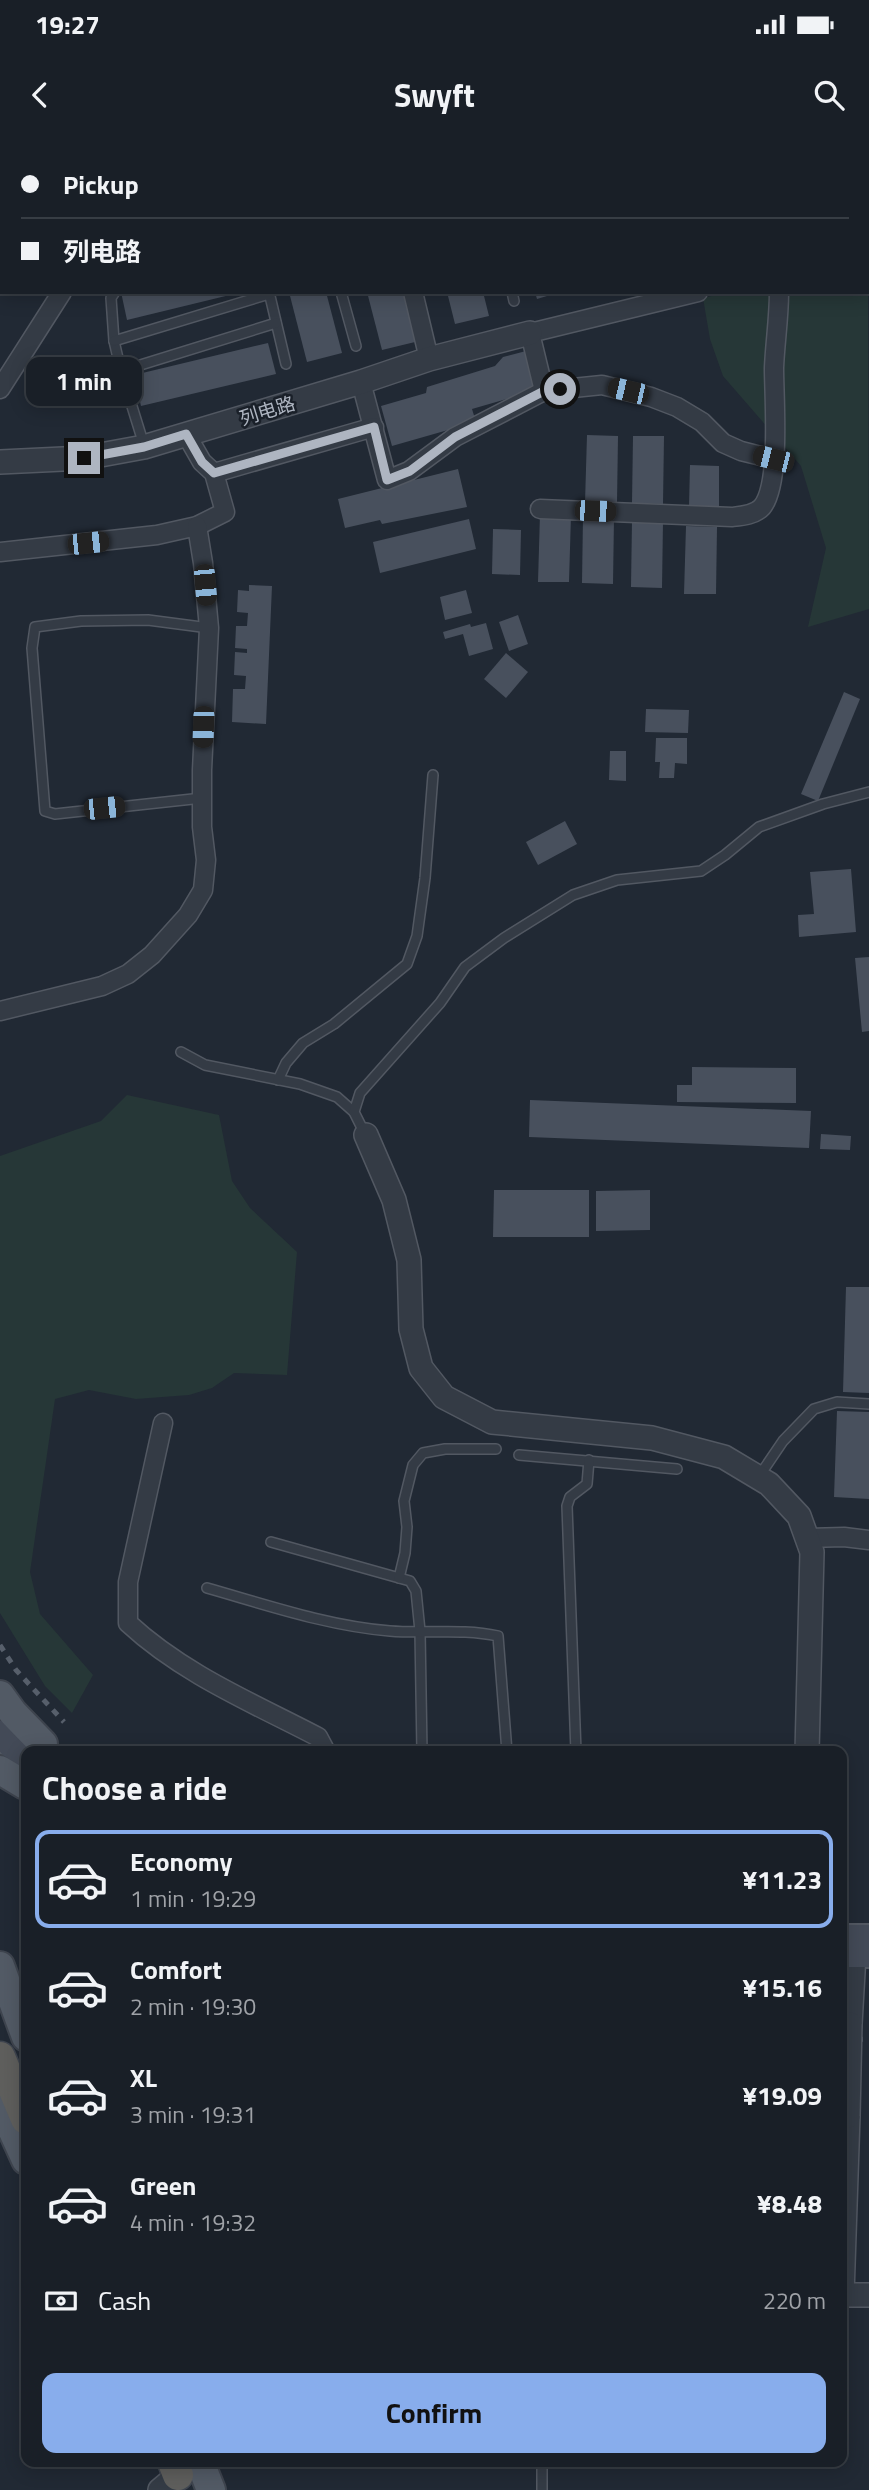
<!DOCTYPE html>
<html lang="en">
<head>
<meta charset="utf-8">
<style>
  :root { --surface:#191f27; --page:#262c33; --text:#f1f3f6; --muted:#9fa2a7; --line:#373d44; --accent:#88adec }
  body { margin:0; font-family:"Titillium Web","Noto Sans SC",sans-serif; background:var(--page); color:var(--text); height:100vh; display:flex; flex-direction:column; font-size:26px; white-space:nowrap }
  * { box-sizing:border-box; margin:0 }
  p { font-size:23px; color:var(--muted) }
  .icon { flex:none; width:38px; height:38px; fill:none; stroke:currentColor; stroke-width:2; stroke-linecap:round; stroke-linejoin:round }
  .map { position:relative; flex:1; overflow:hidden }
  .drawer { position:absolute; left:21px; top:1606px; width:826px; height:721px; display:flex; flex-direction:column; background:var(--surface); border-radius:14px; box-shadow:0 4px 18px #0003,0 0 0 2px var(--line) }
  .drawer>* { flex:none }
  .guide { position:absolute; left:0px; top:0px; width:870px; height:154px; box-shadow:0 4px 18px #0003,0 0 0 2px var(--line); display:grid; align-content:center; height:154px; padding:0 21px; background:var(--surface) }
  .end { position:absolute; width:32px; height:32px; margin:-16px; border:9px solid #aeb5c1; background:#111; box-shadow:0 0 0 4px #111 }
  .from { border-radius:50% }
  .bubble { position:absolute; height:49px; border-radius:14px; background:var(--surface); box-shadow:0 4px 18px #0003,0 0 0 2px var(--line); font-size:23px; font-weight:700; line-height:49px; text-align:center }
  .car { position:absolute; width:21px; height:42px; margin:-21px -10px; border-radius:9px; box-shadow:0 0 5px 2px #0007; background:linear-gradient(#222 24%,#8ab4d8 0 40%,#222 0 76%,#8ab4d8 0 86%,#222 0) }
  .guide b { display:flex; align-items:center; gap:24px; height:66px; font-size:26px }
  .guide b+b { border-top:2px solid var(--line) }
  .guide i { width:18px; height:18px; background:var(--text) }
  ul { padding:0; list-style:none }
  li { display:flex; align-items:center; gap:21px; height:98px; margin:0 14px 10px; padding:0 7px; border:4px solid transparent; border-radius:14px }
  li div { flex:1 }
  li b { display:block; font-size:26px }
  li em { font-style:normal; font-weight:700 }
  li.on { border-color:var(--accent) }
  li>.icon { width:63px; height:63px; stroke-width:1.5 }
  h2 { padding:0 21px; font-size:32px; line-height:84px }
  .pay { display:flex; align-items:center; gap:18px; height:77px; padding:0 21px; font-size:26px }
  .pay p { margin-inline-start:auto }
  .primary-button { display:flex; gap:14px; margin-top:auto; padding:14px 21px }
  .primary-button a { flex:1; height:80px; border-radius:14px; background:var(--accent); color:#111; font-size:28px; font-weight:700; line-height:80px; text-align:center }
  .status { display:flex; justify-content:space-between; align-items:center; height:49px; padding:0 35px; background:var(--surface); direction:ltr }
  .status svg { height:19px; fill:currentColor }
  header { display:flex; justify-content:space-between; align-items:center; height:91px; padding:0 21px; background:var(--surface); font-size:32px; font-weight:700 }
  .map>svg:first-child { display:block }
  .green { fill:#263737 }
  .building { fill:#48505d }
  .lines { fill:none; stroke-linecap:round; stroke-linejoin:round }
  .service-casing { stroke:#525862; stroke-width:12 }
  .minor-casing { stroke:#525862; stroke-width:21 }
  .tertiary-casing { stroke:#525862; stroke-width:26 }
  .secondary-casing { stroke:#525862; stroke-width:28 }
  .primary-casing { stroke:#3e444e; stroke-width:32 }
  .trunk-casing { stroke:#3f454f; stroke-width:33 }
  .service { stroke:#343b45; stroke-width:9 }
  .minor { stroke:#343b45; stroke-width:18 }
  .tertiary { stroke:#343b45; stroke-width:23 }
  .secondary { stroke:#434a57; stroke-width:24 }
  .primary { stroke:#525a65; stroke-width:28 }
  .trunk { stroke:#5e5e5c; stroke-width:30 }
  .rail { stroke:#575f6b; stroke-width:5; stroke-dasharray:7 7; stroke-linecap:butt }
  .tertiary-bridge-casing { stroke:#525862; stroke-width:26; stroke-linecap:butt }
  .tertiary-bridge { stroke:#343b45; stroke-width:23 }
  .route { stroke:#aeb5c1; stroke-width:9 }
  .labels { text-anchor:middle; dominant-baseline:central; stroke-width:5; stroke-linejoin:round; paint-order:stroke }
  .street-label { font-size:19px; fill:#aeb5c1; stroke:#1a2029 }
</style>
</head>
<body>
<div class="status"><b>19:27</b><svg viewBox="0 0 49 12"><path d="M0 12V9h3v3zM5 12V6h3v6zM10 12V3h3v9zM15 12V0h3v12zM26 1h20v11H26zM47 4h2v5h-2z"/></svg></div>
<header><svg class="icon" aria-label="back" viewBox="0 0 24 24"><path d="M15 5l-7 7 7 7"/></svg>Swyft<svg class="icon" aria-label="search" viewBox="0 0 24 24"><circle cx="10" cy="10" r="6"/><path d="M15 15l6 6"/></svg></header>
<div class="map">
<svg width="869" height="2350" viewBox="0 0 869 2350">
  <rect width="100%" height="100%" fill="#212934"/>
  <g class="green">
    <polygon points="868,134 869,469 808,487 826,408 801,326 723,236 710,199 703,158 729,152 868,152"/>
    <polygon points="127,955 219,975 232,1041 250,1068 297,1112 287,1235 234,1233 212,1248 189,1255 136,1259 89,1250 55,1259 30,1432 40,1474 93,1535 72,1573 45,1546 0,1473 0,1016 101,981"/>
  </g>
  <g class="building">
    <polygon points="121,152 238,152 238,153 127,180"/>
    <polygon points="289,152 326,152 342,213 307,222"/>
    <polygon points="367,152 403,152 415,202 382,210"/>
    <polygon points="447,152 483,152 489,176 455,184"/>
    <polygon points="535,152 557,152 557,153 537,159"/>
    <polygon points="268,203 276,234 141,266 134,235"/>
    <polygon points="526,211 538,250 472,269 476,282 392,306 381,266 426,253 427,247 495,226 503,217"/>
    <polygon points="587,295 618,296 617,363 585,363"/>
    <polygon points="633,296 664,296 663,364 632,363"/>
    <polygon points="690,325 719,326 719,367 689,367"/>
    <polygon points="458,329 467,367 382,384 380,380 345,388 338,359"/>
    <polygon points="540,374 571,375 569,442 538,442"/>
    <polygon points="583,376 614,377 613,444 582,443"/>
    <polygon points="469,379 476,409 380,433 373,402"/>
    <polygon points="632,380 663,381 662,448 631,447"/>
    <polygon points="686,386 717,387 716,454 684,454"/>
    <polygon points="493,389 521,390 520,435 492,434"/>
    <polygon points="249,445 272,446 266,584 232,582 233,549 245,549 246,536 234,535 235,512 247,513 247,509 235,508 236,486 247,486 248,473 237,472 238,450 249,451"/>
    <polygon points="466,450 472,473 445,480 440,457"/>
    <polygon points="518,475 528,504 509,511 499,482"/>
    <polygon points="486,483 493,509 469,516 463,494 445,499 443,492 470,484 471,487"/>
    <polygon points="506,513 528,532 506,558 484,539"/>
    <polygon points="844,552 860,559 818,661 801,654"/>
    <polygon points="646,569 689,570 688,593 645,592"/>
    <polygon points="656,598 687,598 687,624 675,623 674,638 659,638 660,622 655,622"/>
    <polygon points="610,611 626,611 626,641 609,640"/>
    <polygon points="565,681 577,704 538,725 526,702"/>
    <polygon points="851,729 856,792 799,797 798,775 814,774 810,732"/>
    <polygon points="869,817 869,891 862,892 855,818"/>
    <polygon points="692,927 796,928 796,963 677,962 677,945 692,945"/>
    <polygon points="530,960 811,971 809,1008 529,997"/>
    <polygon points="821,994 851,996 850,1010 820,1009"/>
    <polygon points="494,1050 589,1050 589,1097 493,1097"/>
    <polygon points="650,1050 650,1090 596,1091 596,1051"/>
    <polygon points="846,1147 869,1147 869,1253 843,1252"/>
    <polygon points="837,1271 869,1272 869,1359 834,1357"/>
  </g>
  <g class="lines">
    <defs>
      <g id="service">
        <polyline points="58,0 58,2"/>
        <polyline points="146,0 146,2"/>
        <polyline points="302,0 303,2"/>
        <polyline points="0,99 2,102"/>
        <polyline points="115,152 111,158 114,201 121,231 144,305"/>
        <polyline points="269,152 286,224"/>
        <polyline points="341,152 356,206"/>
        <polyline points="512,152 514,161"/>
        <polyline points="114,201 269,154"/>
        <polyline points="121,231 276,183"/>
        <polyline points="202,658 55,674 45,671 32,508 35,487 81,481 148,480 209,488"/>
        <polyline points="181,912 205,925 300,944 337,957 354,972"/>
        <polyline points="278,940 286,923 303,903 334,884 407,824 417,796 425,738 433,635"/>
        <polyline points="365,994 354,972 360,953 440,863 465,827 504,798 573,755 617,740 701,731 725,715 759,687 823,664 869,652"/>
        <polyline points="519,1315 677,1329"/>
        <polyline points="758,1338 783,1301 814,1269 837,1262 869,1264"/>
        <polyline points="271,1402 410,1441 416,1451 420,1491 422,1612"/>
        <polyline points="399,1438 405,1413 407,1387 404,1361 413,1325 423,1313 445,1309 496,1309"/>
        <path d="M 207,1448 C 267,1465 328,1486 390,1491 C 426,1494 462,1488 498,1496 L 507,1612"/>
        <polyline points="576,1612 567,1366 570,1357 587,1344 589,1320"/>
        <polyline points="542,2322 542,2350"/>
      </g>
      <g id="minor">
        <polyline points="378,0 378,2"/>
        <polyline points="238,2 239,0"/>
        <polyline points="665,2 665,0"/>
        <polyline points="0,75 2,74"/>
        <polyline points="413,152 429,219"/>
        <polyline points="361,242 387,340 409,331 455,297 544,251 602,245 651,257 677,267 702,282 723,303 741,311 773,319"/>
        <polyline points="0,249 62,152"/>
        <polyline points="544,251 530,193 698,152"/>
        <polyline points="214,333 374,287"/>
        <path d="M 540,369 L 732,377 C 742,376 755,375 762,367 C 781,344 774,259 774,228 C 775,203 779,178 779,152"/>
        <polyline points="0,412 157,395 197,386 225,372 214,333 202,322 186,294"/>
        <polyline points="0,871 102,846 128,834 152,815 188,775 203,750 206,720 202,687 202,630 209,488 203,423 197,386"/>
        <path d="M 163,1283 L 128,1442 L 128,1483 C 183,1534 253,1563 318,1597 L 326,1612"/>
        <polyline points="807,1398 844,1397 869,1400"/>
      </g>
      <g id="tertiary">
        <polyline points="0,322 84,318 144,307 361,242 429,219 530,193"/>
        <polyline points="366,995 394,1060 409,1120 411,1189 421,1228 444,1257 492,1282 652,1298 724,1317 769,1344 799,1376 812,1412 807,1612"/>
        <polyline points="850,1884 854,1815"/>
        <polyline points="848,1976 842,2155 869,2155"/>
        <polyline points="160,2350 178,2335"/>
      </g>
      <g id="secondary">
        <polyline points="0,1593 11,1606 26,1616"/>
        <polyline points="842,1797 869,1797"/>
        <polyline points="842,1815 869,1815"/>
      </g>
      <g id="primary">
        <polyline points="0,1555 13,1573 43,1604"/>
        <polyline points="0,1630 25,1645"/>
        <polyline points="0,1826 26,1897"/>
        <polyline points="0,1963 26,2020"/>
        <polyline points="200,2322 211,2350"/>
      </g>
      <g id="trunk">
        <polyline points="0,1917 26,1979"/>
        <polyline points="173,2322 178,2335"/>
      </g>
    </defs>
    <use href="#service" class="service-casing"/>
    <use href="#minor" class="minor-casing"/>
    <use href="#tertiary" class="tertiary-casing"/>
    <use href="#secondary" class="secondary-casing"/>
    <use href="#primary" class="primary-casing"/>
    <use href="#trunk" class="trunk-casing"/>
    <use href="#service" class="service"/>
    <use href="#minor" class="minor"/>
    <use href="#tertiary" class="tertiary"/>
    <use href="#secondary" class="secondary"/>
    <use href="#primary" class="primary"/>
    <use href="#trunk" class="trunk"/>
    <g class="rail">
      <polyline points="0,1505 16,1530 64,1582"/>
      <polyline points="842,1900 869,1899"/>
    </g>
    <defs>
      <polyline id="tertiary-bridge" points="848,1976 850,1884"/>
    </defs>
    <use href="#tertiary-bridge" class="tertiary-bridge-casing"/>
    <use href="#tertiary-bridge" class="tertiary-bridge"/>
  </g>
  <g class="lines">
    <polyline class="route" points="84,318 144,307 186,294 202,322 214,333 374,287 387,340 410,331 455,297 544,251 560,249"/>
  </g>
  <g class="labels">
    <g class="street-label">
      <text transform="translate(267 270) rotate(-17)">列电路</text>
    </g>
  </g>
</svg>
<i class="end from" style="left:560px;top:249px"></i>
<i class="end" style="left:84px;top:318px"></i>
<div class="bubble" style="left:26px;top:217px;width:116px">1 min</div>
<i class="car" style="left:628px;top:251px;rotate:283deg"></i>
<i class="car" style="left:773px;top:319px;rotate:284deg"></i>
<i class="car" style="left:595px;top:371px;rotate:92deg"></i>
<i class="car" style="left:88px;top:403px;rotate:84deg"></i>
<i class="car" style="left:205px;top:445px;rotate:175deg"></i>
<i class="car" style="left:203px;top:587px;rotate:182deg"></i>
<i class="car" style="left:104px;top:668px;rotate:84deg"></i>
<div class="guide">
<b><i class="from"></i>Pickup</b>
<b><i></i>列电路</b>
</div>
<section class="drawer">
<h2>Choose a ride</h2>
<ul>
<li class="on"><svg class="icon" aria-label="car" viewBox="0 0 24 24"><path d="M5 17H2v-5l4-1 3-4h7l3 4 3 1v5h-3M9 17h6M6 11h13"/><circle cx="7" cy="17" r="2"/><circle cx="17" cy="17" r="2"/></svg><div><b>Economy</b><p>1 min · 19:29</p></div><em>¥11.23</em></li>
<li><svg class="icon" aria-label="car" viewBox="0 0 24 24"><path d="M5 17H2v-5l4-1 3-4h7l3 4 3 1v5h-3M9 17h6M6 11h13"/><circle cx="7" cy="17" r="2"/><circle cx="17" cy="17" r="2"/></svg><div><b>Comfort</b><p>2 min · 19:30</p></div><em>¥15.16</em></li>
<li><svg class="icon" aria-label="car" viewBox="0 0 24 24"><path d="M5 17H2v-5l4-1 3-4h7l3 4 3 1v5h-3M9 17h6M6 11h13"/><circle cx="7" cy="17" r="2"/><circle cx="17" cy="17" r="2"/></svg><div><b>XL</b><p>3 min · 19:31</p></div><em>¥19.09</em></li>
<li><svg class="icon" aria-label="car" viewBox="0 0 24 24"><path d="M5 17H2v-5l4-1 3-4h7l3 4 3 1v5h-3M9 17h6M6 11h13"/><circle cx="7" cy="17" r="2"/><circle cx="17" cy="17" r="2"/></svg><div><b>Green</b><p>4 min · 19:32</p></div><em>¥8.48</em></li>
</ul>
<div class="pay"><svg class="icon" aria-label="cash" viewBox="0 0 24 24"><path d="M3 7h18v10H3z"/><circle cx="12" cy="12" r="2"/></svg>Cash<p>220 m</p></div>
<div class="primary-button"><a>Confirm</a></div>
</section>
</div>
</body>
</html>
